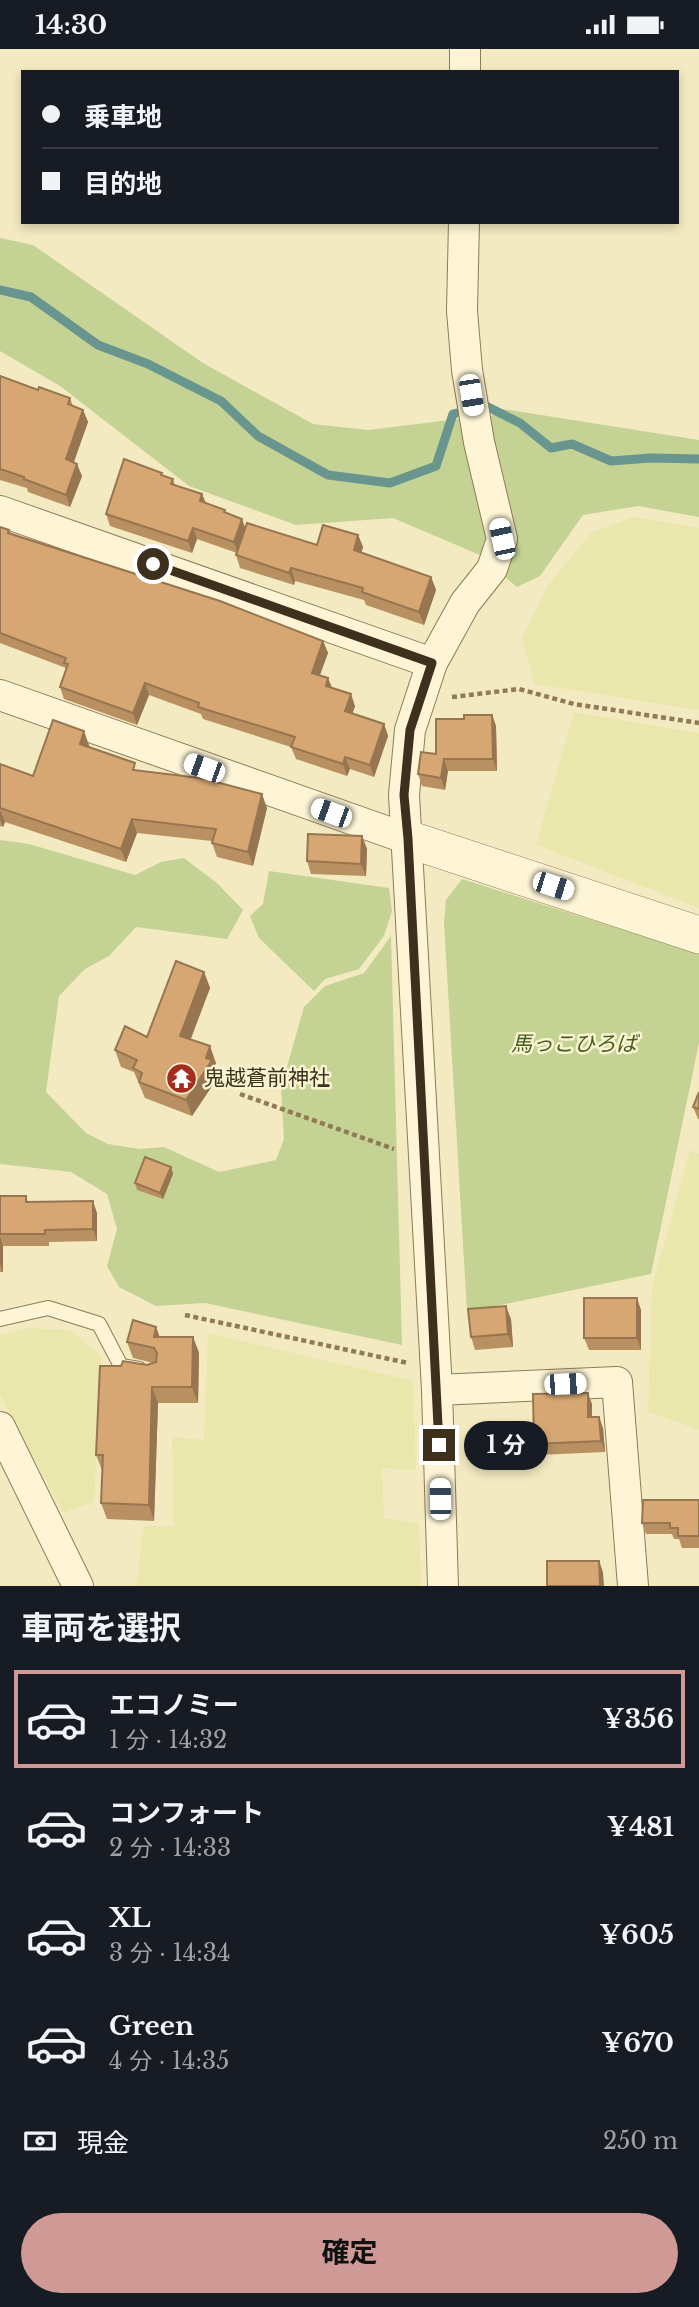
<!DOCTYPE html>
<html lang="ja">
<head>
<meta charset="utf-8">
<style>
  :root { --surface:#171b24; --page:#20242c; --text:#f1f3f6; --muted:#9ea1a6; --line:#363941; --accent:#cf9a95 }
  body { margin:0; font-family:"Libre Baskerville","Noto Sans JP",serif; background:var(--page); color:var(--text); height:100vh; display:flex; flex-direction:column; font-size:26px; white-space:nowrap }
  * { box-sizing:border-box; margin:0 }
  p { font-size:23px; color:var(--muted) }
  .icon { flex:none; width:38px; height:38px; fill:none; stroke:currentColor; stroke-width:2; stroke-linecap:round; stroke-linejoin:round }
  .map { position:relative; height:1537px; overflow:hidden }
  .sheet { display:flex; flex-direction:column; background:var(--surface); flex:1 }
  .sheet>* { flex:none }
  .hud { position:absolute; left:21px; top:21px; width:658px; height:154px; border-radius:0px; box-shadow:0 4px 10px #0003; display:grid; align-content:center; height:154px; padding:0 21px; background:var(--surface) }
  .end { position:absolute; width:32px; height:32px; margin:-16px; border:9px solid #3d301c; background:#fff; box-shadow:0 0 0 4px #fff }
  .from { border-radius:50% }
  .bubble { position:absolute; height:49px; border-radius:24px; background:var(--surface); box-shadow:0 4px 10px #0003; font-size:23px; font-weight:700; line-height:49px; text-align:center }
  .car { position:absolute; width:21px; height:42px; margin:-21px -10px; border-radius:9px; box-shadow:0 0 5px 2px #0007; background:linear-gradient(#fff 24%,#345 0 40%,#fff 0 76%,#345 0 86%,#fff 0) }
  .hud b { display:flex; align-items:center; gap:24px; height:66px; font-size:26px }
  .hud b+b { border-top:2px solid var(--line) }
  .hud i { width:18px; height:18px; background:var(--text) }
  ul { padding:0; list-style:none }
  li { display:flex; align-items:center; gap:21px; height:98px; margin:0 14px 10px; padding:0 7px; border:4px solid transparent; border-radius:0px }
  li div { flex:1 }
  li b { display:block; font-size:26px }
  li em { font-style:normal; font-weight:700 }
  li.active { border-color:var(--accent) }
  li>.icon { width:63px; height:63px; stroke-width:1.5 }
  h2 { padding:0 21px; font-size:32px; line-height:84px }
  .pay { display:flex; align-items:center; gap:18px; height:77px; padding:0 21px; font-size:26px }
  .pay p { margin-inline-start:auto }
  .button { display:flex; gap:14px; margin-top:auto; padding:14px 21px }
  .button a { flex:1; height:80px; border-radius:42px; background:var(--accent); color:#111; font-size:28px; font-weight:700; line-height:80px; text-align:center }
  .status { display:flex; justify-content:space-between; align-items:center; height:49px; padding:0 35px; background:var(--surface); direction:ltr }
  .status svg { height:19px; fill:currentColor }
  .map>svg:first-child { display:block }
  .farmland { fill:#eae7ad }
  .green { fill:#c4d393 }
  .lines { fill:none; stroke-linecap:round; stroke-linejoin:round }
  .stream { stroke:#69958f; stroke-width:9 }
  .service-casing { stroke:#8f7b56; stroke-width:16 }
  .minor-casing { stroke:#8f7b56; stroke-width:32 }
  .tertiary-casing { stroke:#8f7b56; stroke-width:38 }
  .path { stroke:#8f7b56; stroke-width:4.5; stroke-dasharray:5 3.5; stroke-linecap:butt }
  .service { stroke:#fdf5d5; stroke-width:14 }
  .minor { stroke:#fdf5d5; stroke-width:30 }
  .tertiary { stroke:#fdf5d5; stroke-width:37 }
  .wall { fill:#b89062 }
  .shaded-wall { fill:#967550 }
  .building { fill:#d6a772; stroke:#967550; stroke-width:2 }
  .route { stroke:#3d301c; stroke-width:9 }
  .labels { text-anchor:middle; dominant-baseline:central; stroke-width:5; stroke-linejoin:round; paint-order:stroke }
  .park-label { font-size:21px; font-style:italic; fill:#465c20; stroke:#f9f3d2 }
  .poi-label { font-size:21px; fill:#3d301c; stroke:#f9f3d2; text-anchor:start }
</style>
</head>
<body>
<div class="status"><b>14:30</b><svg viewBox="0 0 49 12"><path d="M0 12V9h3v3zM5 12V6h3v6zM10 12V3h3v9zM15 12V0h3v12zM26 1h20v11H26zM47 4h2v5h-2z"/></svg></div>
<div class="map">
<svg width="699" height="1537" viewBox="0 0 699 1537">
  <rect width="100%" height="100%" fill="#f3eac1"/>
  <g class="farmland">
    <polygon points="634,468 699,479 699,661 534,635 522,589 547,538 592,483"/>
    <polygon points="574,663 699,684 699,859 536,796"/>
    <polygon points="690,1101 699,1105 699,1381 648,1363 652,1238"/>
    <polygon points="27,1279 70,1281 101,1307 94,1453 63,1464 0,1345 0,1286"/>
    <polygon points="208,1284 413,1332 416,1421 382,1419 384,1469 419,1474 421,1537 137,1537 143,1477 174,1477 172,1388 204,1391"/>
  </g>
  <g class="green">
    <polygon points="0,189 33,196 203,314 313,375 368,381 466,369 493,480 480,506 393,469 296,476 189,437 60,337 0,302"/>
    <polygon points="503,360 699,391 699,468 638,457 583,466 540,527 517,538 498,522 484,371"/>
    <polygon points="0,791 29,795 135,826 161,813 184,809 217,834 243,861 227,890 136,878 109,907 85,920 59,947 46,1043 86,1084 108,1095 140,1100 164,1098 219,1123 276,1111 284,1090 281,1039 304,958 325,937 364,924 391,887 402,1296 205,1254 156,1257 119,1238 107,1217 117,1180 107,1145 71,1123 0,1115"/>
    <polygon points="269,822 389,839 392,862 384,887 359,920 325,930 314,942 259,889 250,867 263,855"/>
    <polygon points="462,830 699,905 699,994 651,1225 467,1263 444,874 446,851"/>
  </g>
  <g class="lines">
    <polyline class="stream" points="0,241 31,248 98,296 148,315 221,352 258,387 328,426 390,434 436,417 453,365 486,357 520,374 551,399 572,395 611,412 651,409 699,410"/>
    <defs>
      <polyline id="service" points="0,1270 48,1259 99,1275 121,1317 139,1320"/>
      <g id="minor">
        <polyline points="465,0 465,23"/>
        <polyline points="0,462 432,614"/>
        <polyline points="0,646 408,790"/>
        <polyline points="437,1341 617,1333 633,1537"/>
        <polyline points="0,1378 78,1537"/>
        <polyline points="443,1537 437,1341 404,746 410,681 432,614 465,554 492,520 502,490 479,393 467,321 462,262 464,173"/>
      </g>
      <polyline id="tertiary" points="408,790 699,886"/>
    </defs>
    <use href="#service" class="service-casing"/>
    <use href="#minor" class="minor-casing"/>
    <use href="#tertiary" class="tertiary-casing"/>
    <g class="path">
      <polyline points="452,648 519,640 574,655 699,674"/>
      <polyline points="240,1045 394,1100"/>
      <polyline points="185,1266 408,1314"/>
    </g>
    <use href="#service" class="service"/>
    <use href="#minor" class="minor"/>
    <use href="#tertiary" class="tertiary"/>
  </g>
  <g class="wall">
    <polygon points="0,327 38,341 70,349 73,357 83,361 88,373 74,413 82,427 70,458 28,443 27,439 0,431"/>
    <polygon points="163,426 173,430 175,436 202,445 206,454 226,464 245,478 317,496 358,486 363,498 361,504 431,528 436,541 424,576 366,556 364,551 295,532 294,536 240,519 236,506 237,504 197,490 192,504 110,477 106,465"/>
    <polygon points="0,478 9,481 11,484 323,592 328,604 320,626 332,639 355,657 352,665 384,675 388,687 374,728 350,720 347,727 296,710 291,698 203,670 201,665 149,646 137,676 64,650 60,638 66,619 0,594"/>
    <polygon points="492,666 496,677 497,722 448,722 445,741 422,737 418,725 436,705 464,670"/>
    <polygon points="89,696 89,698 138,722 217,733 267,759 253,817 217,808 212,794 212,792 137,784 126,813 5,773 3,778 0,777 0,715 33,727"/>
    <polygon points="362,787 367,800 366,827 311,825 307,812"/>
    <polygon points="204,923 210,939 190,990 216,1014 214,1018 218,1028 192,1067 145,1049 134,1023 121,1018 115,1001 147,988"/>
    <polygon points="699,1043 699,1071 698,1070 693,1058"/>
    <polygon points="171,1118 173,1125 163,1150 137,1141 135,1134"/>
    <polygon points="0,1147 26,1147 28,1153 97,1164 97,1192 49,1193 49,1197 3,1197 3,1223 0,1223"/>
    <polygon points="641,1261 641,1301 589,1301 584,1289"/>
    <polygon points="511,1270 513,1298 475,1301 471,1288"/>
    <polygon points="160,1288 193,1288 199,1304 198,1354 158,1354 154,1472 107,1470 101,1454 102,1421 96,1406 121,1317 147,1316 153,1314 133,1309 127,1293"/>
    <polygon points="592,1355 592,1368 603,1379 605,1403 538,1406 534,1395"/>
    <polygon points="699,1451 699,1499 682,1499 679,1490 674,1490 672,1485 646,1485 642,1474"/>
  </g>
  <g class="shaded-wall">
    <polygon points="83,361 88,373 70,423 66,410"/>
    <polygon points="77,415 82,427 70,458 66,446"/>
    <polygon points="202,445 206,456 200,452"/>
    <polygon points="242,470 246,481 238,504 234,493"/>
    <polygon points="193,479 197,490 192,504 188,492"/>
    <polygon points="358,486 363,498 358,514 354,501"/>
    <polygon points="291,519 295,532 294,536 289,524"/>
    <polygon points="431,528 436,541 424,576 419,563"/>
    <polygon points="323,592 328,604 316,636 312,624"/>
    <polygon points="328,629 333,641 326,637"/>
    <polygon points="145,634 149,646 137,676 133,664"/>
    <polygon points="351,645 355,657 349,674 345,662"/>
    <polygon points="492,666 496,677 497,722 493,710"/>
    <polygon points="384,675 388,687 374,728 370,716"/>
    <polygon points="84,682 89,696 85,708 80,695"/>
    <polygon points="345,708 350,720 347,727 343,715"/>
    <polygon points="444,710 448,722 445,741 441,729"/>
    <polygon points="262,745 267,759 253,817 248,803"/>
    <polygon points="0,761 5,773 3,778 0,770"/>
    <polygon points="132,770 137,784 126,813 121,800"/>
    <polygon points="362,787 367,800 366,827 361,815"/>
    <polygon points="204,923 210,939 186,1003 180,987"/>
    <polygon points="210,997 216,1014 214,1018 218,1028 192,1067 186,1051"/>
    <polygon points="171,1118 173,1125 163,1150 160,1144"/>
    <polygon points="93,1152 97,1164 97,1192 93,1180"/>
    <polygon points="0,1188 3,1197 3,1223 0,1215"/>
    <polygon points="637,1249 641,1261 641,1301 637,1289"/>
    <polygon points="506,1257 511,1270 513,1298 508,1285"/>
    <polygon points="156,1278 162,1294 154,1288"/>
    <polygon points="193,1288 199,1304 198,1354 192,1338"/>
    <polygon points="152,1338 158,1354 154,1472 149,1456"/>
    <polygon points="588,1344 592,1355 592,1379 588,1368"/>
    <polygon points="599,1368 603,1379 605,1403 601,1392"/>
    <polygon points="599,1512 603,1523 604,1537 600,1537"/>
  </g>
  <g class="building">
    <polygon points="0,327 38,341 39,338 70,349 68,355 83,361 66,410 77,415 66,446 24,430 24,428 0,420"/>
    <polygon points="124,410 162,424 161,426 173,430 171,435 202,445 200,452 225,461 224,463 242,470 234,493 193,479 188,492 106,465"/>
    <polygon points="247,474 317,496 323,476 358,486 354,501 431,528 419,563 362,543 363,539 291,519 289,524 236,506"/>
    <polygon points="0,478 9,481 8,484 220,552 323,592 312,624 328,629 326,637 351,645 345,662 384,675 370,716 345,708 343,715 291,698 295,688 198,658 199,654 145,634 133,664 60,638 68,615 64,614 66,609 0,584"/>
    <polygon points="464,666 492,666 493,710 444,710 441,729 418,725 421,703 436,705 436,670 464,670"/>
    <polygon points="53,671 84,682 80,695 135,714 133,721 216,731 216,733 262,745 248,803 212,794 216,780 132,770 121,800 0,759 0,715 33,727"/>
    <polygon points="308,785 362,787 361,815 307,812"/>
    <polygon points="176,912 204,923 180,987 210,997 206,1009 212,1011 186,1051 139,1033 142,1024 133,1019 137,1011 115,1001 125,977 147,988"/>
    <polygon points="699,1043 699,1060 693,1058"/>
    <polygon points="145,1108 171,1118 160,1144 135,1134"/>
    <polygon points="0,1147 26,1147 26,1153 93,1152 93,1180 45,1181 45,1185 0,1185"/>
    <rect x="584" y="1249" width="53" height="40"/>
    <polygon points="506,1257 508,1285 471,1288 468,1260"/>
    <polygon points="133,1271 156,1278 154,1288 193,1288 192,1338 152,1338 149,1456 101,1454 103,1406 96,1406 100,1317 121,1317 123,1312 147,1316 156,1313 157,1304 154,1299 127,1293"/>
    <polygon points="588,1344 588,1368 599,1368 601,1392 534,1395 533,1345"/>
    <polygon points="643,1451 699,1451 699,1487 678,1487 678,1479 670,1479 670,1474 642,1474"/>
    <polygon points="547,1512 599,1512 600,1537 547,1537"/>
  </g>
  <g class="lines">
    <polyline class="route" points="153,515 432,614 410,681 404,746 408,790 439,1396"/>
  </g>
  <defs>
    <symbol id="temple-disc" viewBox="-11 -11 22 22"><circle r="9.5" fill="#a62d1e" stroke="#f9f3d2"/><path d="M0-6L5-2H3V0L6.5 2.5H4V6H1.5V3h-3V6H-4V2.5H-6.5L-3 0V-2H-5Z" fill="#fff"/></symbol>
  </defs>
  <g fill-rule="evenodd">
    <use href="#temple-disc" x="164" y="1012" width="35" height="35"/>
  </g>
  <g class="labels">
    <g class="park-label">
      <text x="574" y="995">馬っこひろば</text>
    </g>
    <g class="poi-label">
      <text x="204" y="1029">鬼越蒼前神社</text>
    </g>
  </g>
</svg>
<i class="end from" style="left:153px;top:515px"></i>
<i class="end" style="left:439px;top:1396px"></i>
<div class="bubble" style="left:464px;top:1372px;width:84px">1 分</div>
<i class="car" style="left:471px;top:346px;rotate:171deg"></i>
<i class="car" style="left:502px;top:490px;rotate:348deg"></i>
<i class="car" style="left:204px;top:719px;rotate:290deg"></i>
<i class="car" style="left:331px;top:764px;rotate:290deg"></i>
<i class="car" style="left:553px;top:837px;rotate:108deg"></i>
<i class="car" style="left:565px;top:1335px;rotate:88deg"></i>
<i class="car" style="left:440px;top:1450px;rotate:359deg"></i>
<div class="hud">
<b><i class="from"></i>乗車地</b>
<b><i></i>目的地</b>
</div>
</div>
<section class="sheet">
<h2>車両を選択</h2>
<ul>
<li class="active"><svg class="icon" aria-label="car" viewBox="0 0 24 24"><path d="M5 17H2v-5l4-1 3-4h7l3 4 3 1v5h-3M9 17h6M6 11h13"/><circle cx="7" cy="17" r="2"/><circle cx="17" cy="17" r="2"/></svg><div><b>エコノミー</b><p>1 分 · 14:32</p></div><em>¥356</em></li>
<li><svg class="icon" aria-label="car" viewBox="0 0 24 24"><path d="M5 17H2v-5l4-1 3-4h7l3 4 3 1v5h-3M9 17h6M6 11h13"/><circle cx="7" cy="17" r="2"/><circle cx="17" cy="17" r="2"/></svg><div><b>コンフォート</b><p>2 分 · 14:33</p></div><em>¥481</em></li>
<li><svg class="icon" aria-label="car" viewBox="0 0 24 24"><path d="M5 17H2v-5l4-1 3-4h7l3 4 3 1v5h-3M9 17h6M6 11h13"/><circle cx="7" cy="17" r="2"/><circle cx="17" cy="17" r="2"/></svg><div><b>XL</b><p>3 分 · 14:34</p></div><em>¥605</em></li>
<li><svg class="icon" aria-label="car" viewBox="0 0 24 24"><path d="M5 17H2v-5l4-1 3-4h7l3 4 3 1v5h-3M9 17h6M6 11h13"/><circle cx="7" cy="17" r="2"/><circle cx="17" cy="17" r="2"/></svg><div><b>Green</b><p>4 分 · 14:35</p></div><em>¥670</em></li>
</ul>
<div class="pay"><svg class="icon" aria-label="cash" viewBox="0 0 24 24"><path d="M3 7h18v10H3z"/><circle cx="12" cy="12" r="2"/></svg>現金<p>250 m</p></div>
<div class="button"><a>確定</a></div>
</section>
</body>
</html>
